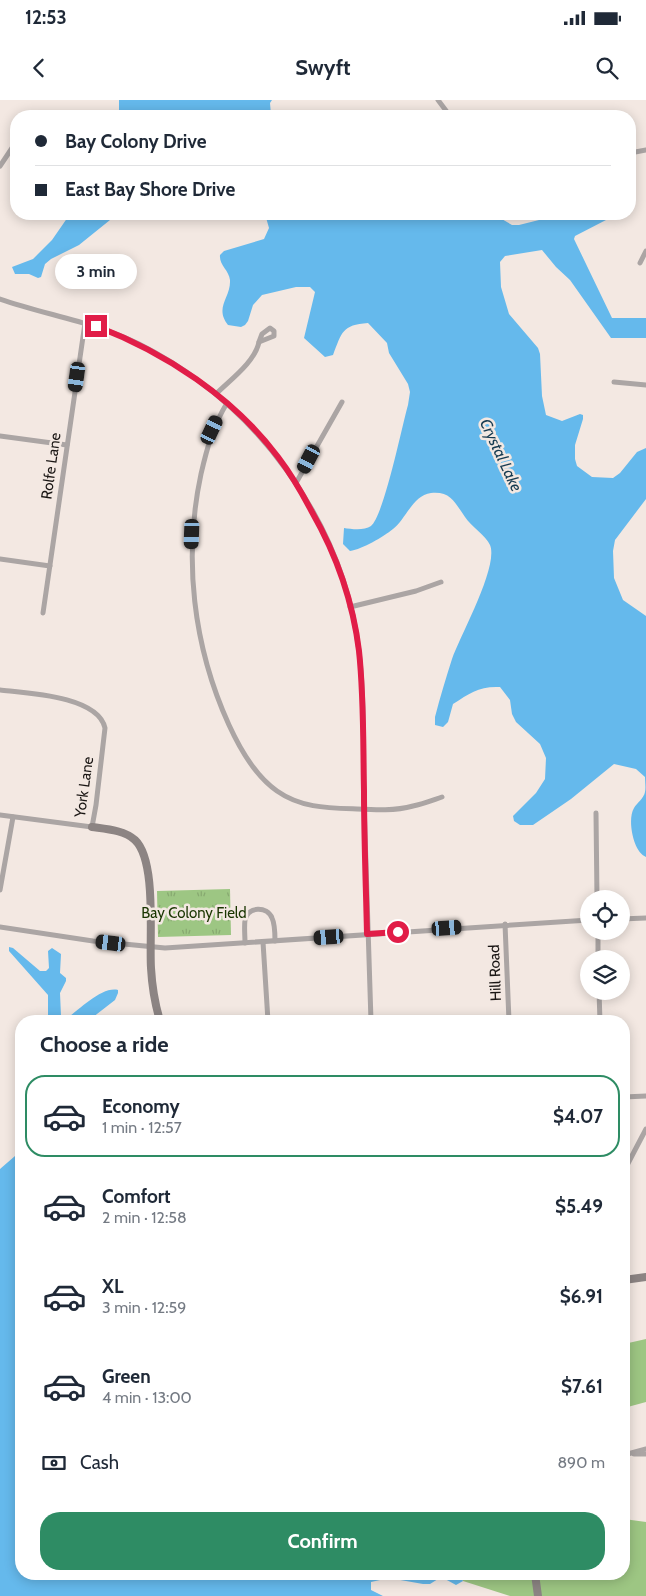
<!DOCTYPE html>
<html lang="en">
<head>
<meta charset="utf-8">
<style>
  :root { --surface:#fff; --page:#f2f2f3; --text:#1f2937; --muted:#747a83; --line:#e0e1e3; --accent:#2e8c64 }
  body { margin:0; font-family:Cabin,sans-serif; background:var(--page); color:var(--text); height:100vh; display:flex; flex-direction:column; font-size:19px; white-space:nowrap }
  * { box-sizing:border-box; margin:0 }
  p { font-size:16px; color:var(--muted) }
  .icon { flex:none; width:28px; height:28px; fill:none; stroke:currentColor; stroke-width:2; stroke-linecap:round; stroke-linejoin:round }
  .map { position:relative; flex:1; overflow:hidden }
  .panel { position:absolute; left:15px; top:915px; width:615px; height:565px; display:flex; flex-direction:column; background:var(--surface); border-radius:20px; box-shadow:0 2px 12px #0003 }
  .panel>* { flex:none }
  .banner { position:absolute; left:10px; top:10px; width:626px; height:110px; border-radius:20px; box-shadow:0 2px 12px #0003; display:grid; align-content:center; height:110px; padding:0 25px; background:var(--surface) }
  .tools { position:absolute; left:580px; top:790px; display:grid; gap:10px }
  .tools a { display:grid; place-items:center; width:50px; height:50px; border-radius:50%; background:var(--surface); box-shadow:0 2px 12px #0003; font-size:25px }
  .end { position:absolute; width:22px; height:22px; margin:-11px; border:6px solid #e11d48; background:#fff; box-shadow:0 0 0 2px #fff }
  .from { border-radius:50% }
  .bubble { position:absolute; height:35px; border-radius:18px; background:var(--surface); box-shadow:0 2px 12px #0003; font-size:16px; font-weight:700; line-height:35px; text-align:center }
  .car { position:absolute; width:15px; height:30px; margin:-15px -8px; border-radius:6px; box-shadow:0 0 4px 1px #0007; background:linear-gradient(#222 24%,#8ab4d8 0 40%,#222 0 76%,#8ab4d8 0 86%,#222 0) }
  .banner b { display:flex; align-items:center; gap:18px; height:48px; font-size:19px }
  .banner b+b { border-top:1px solid var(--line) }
  .banner i { width:12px; height:12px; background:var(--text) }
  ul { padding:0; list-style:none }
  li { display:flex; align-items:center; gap:15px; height:82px; margin:0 10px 8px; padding:0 15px; border:2px solid transparent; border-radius:20px }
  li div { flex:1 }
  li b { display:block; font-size:19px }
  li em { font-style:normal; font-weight:700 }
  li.on { border-color:var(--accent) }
  li>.icon { width:45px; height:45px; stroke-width:1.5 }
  h2 { padding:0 25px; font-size:22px; line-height:60px }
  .pay { display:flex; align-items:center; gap:12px; height:55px; padding:0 25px; font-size:19px }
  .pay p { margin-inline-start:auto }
  .button { display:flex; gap:10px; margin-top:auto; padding:10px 25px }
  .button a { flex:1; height:58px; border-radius:20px; background:var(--accent); color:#fff; font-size:20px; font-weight:700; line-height:58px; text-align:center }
  .status { display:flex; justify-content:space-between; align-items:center; height:35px; padding:0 25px; background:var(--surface); direction:ltr }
  .status svg { height:14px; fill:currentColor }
  header { display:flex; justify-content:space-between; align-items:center; height:65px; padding:0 25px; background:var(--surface); font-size:22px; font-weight:700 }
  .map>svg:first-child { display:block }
  .grass { fill:#9dc683 }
  .park { fill:url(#park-tufts) }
  .water { fill:#65b9ec }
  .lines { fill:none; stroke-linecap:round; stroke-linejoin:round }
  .street { stroke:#aba5a4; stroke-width:5 }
  .secondary { stroke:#8c8483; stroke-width:8 }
  .route { stroke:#e11d48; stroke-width:6 }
  .labels { text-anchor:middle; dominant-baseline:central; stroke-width:5; stroke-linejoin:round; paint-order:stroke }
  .street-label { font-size:15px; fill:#1a1614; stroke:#f3e8e2 }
  .park-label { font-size:15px; fill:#193500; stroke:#f3e8e2 }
  .water-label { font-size:16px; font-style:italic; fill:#173b51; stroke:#f3e8e2 }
</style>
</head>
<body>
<div class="status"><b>12:53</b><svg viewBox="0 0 49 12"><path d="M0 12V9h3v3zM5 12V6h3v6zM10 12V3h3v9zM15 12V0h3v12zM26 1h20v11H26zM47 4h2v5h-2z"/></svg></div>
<header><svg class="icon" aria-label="back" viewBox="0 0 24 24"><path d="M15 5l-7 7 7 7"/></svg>Swyft<svg class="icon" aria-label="search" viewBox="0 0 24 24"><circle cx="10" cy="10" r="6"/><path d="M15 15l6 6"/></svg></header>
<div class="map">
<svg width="646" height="1496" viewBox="0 0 646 1496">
  <defs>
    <pattern id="park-tufts" width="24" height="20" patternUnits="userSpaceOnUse" patternTransform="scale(1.25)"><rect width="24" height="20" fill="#9dc683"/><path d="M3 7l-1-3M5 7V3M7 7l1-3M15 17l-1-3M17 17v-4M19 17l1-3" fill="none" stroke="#87a970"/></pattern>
  </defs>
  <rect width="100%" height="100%" fill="#f3e8e2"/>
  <g class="grass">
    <polygon points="646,1239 646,1302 624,1308 624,1244"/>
    <polygon points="624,1419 646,1422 646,1496 510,1496 463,1481 460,1474 624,1474"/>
  </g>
  <polygon class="park" points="230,789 231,835 158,837 157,791"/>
  <g class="water">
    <polygon points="119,0 272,0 270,3 271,15 275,16 115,16 119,12"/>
    <polygon points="70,114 148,114 144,118 124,114 110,120 79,145 51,159 45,164 41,177 38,178 29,174 15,174 12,167 33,159 52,140"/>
    <path d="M 265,114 L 493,114 L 512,125 L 519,125 L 563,114 L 605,114 L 606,120 L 575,136 L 574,139 L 612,218 L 646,218 L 646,238 L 611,238 L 570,180 L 556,167 L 542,150 L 505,156 L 500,162 L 501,187 L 509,214 L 538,248 L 540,254 L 542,296 L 546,315 L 562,321 L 580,314 L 583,315 L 583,319 L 575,345 L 575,359 L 577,366 L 592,377 L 613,378 L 620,373 L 637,352 L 646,348 L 646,399 L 615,440 L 613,451 L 614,478 L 623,500 L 646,516 L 646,757 C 633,752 627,719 634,708 C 637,703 644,698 645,692 C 646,688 645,681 645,677 L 636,669 L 614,664 L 571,699 L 533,725 L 520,725 L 514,721 L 513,716 L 536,693 L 545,679 L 546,658 L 540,644 L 516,622 L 512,614 L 510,600 L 500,587 C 479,586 470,593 453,604 L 448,622 L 443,627 L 435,625 L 435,617 C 440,597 446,578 452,559 C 460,536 499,466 490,445 C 486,436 471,426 465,417 C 455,403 451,391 431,393 C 413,395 406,419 393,429 C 383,437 363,449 350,451 L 343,444 L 344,428 C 351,429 364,431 371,426 C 384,415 402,326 408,305 L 410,292 L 408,284 L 389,253 L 387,243 L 368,223 C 342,225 342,232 333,255 L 325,257 L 304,238 L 315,192 L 310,187 L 296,187 L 262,195 L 253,205 L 248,221 L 245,225 L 241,227 L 228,225 C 214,207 231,198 230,180 C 229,170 219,165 220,155 L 224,151 L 264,139 L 269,128 Z"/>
    <path d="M 9,847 L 13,848 L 40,871 L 46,871 L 49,868 L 48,851 L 52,848 L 61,854 L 60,873 L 66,878 L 66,881 L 60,893 L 61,916 L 66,919 C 79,910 102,886 118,890 L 118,893 L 115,900 L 88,921 L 48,921 L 48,895 L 9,851 Z"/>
    <polygon points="21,1046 21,1474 460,1474 463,1481 456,1485 445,1479 438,1479 430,1484 423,1484 389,1478 371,1482 371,1490 383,1496 0,1496 0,1069 15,1056"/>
  </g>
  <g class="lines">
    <g class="street">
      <polyline points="438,0 450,16"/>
      <polyline points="630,53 646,50"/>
      <polyline points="0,66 16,42"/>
      <polyline points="640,163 646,151"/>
      <path d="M 0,199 C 46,215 95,222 139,244 C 256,303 343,420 359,551 C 365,601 363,652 364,702 C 366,775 369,848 371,921"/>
      <polygon points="270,228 274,231 274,236 259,242 262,234"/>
      <polyline points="614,282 646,285"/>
      <path d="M 216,294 C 230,280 255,262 259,242"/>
      <path d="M 227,303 C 213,326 207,348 201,374 C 183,458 193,546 229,625 C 240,649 255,676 277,691 C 301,708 328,708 357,709 C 376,710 395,711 413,706 C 423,704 433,700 442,697"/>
      <polyline points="0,336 67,345"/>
      <polyline points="296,383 342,302"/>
      <polyline points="0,459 50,466"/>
      <polyline points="350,507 416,491 441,482"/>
      <polyline points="43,513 85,223"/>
      <path d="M 0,590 C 27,593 98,596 105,628 L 96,705 L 92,727 L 0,715"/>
      <polyline points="596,713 597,799"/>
      <polyline points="0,790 13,717"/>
      <polyline points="621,819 646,818"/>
      <polyline points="505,824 509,921"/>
      <polyline points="0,827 93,841 165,848 589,820"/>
      <polyline points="598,831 598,859"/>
      <polyline points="263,842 268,921"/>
      <path d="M 245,843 C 245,836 244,827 245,820 C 248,806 267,806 272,818 C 275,824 275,834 275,841"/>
      <polyline points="599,891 600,921"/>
      <polyline points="624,997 646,996"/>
      <polyline points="624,1071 646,1029"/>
      <polyline points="634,1354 646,1354"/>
      <polyline points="624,1355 646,1349"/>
    </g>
    <g class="secondary">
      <path d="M 92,727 C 106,729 124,730 135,740 C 157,761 149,838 151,868 C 152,886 155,904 160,921"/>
      <polyline points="624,1180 646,1177"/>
      <polyline points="535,1474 538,1496"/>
    </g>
  </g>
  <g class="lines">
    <path class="route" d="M 96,226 C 166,253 233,297 278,357 C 291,374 302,393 312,412 C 336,454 353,502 359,551 C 364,597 363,644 364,691 C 364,739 366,787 367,834 L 398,832"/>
  </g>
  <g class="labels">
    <g class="street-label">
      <text transform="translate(51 366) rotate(-82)">Rolfe Lane</text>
      <text transform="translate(84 687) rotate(-82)">York Lane</text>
      <text transform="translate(495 873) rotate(-92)">Hill Road</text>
    </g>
    <g class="park-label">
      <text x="194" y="813">Bay Colony Field</text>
    </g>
    <g class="water-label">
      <text transform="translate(501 355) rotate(65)">Crystal Lake</text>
    </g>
  </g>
</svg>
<div class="tools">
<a><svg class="icon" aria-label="locate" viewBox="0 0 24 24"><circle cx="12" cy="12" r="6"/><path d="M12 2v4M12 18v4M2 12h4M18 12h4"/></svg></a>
<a><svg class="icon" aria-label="layers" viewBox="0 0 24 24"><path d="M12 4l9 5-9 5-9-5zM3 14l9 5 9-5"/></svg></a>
</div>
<i class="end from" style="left:398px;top:832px"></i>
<i class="end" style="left:96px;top:226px"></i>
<div class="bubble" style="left:55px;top:154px;width:82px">3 min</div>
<i class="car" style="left:77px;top:277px;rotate:188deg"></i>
<i class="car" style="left:212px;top:330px;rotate:25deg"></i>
<i class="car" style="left:309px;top:359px;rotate:208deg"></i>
<i class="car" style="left:192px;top:434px;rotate:182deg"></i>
<i class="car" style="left:447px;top:828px;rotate:86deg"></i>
<i class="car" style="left:329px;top:837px;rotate:266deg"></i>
<i class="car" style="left:111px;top:843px;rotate:277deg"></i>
<div class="banner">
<b><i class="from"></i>Bay Colony Drive</b>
<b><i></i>East Bay Shore Drive</b>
</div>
<section class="panel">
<h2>Choose a ride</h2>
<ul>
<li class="on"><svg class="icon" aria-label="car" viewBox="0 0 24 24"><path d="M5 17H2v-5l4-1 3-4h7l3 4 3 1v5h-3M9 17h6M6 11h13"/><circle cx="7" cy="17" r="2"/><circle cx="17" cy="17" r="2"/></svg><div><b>Economy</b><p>1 min · 12:57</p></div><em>$4.07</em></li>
<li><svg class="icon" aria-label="car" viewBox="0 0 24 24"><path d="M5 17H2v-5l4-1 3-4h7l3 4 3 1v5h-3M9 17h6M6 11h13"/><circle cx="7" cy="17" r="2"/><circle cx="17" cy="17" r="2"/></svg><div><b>Comfort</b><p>2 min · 12:58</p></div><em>$5.49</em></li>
<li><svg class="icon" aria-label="car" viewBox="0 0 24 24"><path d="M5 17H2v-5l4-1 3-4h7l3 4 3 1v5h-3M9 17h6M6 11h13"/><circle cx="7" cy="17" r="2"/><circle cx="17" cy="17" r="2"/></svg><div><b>XL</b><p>3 min · 12:59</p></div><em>$6.91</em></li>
<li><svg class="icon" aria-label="car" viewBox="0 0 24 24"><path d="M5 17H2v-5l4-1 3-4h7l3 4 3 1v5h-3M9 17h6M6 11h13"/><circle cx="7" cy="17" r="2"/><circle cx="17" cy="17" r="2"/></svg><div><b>Green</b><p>4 min · 13:00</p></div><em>$7.61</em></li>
</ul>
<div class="pay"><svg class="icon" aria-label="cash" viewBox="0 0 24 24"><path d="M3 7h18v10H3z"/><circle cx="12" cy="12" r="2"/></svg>Cash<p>890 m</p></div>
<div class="button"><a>Confirm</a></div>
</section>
</div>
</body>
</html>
